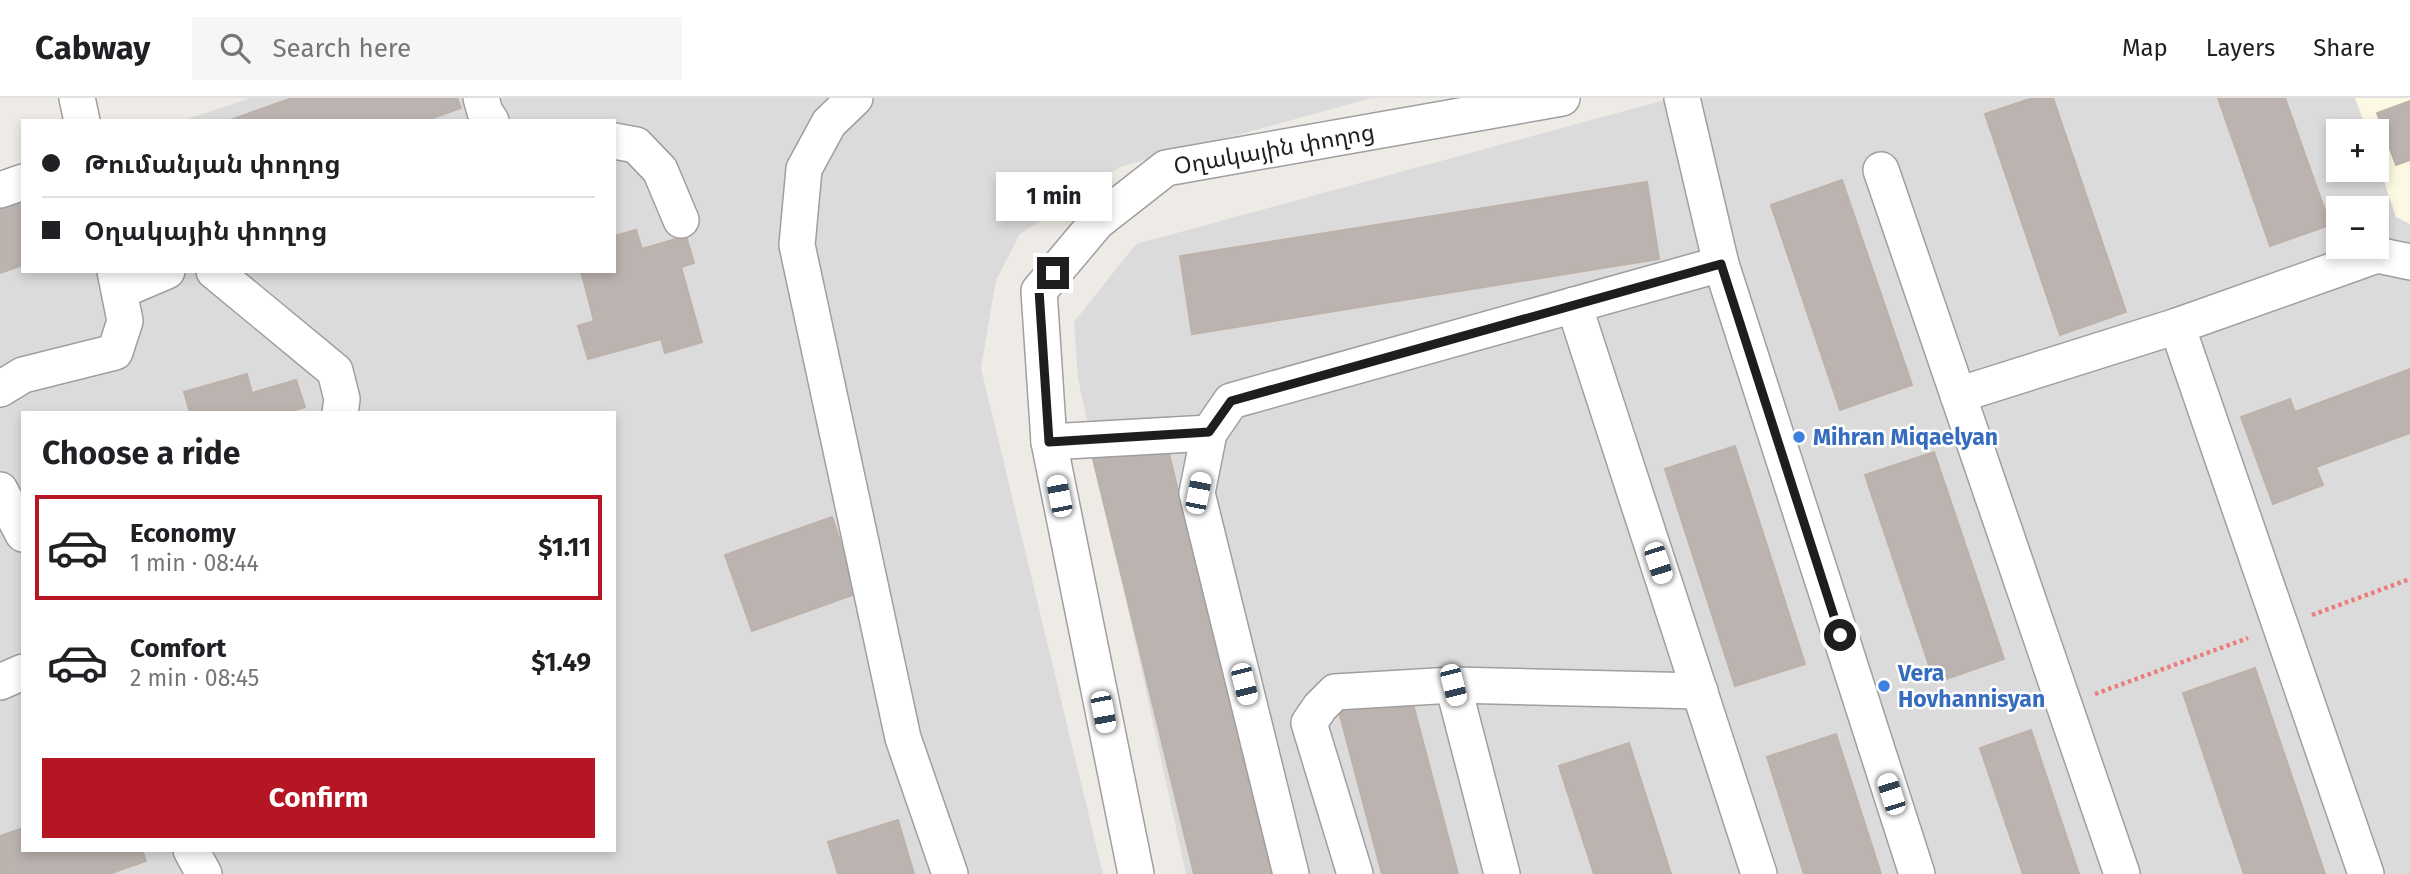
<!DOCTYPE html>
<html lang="en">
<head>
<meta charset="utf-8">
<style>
  :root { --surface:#fff; --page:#f6f6f6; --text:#202124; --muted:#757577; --line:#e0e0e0; --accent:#b61624 }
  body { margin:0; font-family:"Fira Sans","Noto Sans Armenian",sans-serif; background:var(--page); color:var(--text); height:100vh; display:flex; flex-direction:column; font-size:26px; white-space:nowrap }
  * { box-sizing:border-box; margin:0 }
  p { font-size:23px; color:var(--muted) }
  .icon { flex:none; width:38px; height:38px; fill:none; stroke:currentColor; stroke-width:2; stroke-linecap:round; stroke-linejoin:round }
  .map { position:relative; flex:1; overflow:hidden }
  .drawer { position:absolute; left:21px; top:313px; width:595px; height:441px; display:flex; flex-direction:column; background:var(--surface); border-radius:0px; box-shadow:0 4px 10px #0003 }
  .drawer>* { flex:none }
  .top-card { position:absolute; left:21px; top:21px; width:595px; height:154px; border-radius:0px; box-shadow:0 4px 10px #0003; display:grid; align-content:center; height:154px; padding:0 21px; background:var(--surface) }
  .tools { position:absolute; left:2326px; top:21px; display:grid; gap:14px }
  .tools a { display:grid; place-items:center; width:63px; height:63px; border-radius:0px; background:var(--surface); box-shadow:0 4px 10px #0003; font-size:35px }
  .end { position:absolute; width:32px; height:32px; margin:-16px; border:9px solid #1e1e1e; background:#fff; box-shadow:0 0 0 4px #fff }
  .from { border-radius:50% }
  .bubble { position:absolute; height:49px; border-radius:0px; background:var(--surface); box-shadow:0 4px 10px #0003; font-size:23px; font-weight:700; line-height:49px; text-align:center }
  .car { position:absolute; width:21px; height:42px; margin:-21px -10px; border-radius:9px; box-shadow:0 0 5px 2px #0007; background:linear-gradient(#fff 24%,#345 0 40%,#fff 0 76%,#345 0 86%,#fff 0) }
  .top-card b { display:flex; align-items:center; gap:24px; height:66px; font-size:26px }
  .top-card b+b { border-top:2px solid var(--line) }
  .top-card i { width:18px; height:18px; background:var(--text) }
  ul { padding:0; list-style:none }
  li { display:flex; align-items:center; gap:21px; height:105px; margin:0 14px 10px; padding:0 7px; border:4px solid transparent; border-radius:0px }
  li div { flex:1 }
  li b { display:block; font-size:26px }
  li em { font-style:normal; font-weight:700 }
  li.on { border-color:var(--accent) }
  li>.icon { width:63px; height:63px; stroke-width:1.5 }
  h2 { padding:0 21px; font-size:32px; line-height:84px }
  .primary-button { display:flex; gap:14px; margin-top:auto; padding:14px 21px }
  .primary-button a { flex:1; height:80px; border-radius:0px; background:var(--accent); color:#fff; font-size:28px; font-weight:700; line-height:80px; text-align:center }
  header { display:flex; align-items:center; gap:42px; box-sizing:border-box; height:98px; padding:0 35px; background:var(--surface); border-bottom:2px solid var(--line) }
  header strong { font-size:33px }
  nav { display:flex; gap:38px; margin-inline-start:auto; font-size:24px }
  .search { width:490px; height:63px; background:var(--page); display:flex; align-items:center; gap:18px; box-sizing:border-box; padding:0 24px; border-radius:0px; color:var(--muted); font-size:26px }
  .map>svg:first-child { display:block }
  .residential { fill:#dcdbdb; fill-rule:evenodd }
  .education { fill:#fbf9e1 }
  .building { fill:#bbb3af; stroke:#beb1aa; stroke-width:2 }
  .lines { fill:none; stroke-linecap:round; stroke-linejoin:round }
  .minor-casing { stroke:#9f9f9f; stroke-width:38 }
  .path { stroke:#ea7d7a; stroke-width:4.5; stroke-dasharray:3.5 3.5; stroke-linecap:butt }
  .minor { stroke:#fff; stroke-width:35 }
  .route { stroke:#1e1e1e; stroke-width:9 }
  .shop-dot { fill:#3f7fe0; stroke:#fff; stroke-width:2.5 }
  .labels { text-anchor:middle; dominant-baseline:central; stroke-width:5; stroke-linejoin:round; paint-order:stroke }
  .street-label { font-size:23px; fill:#1e1e1e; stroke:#fff }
  .shop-label { font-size:23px; font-weight:bold; fill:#366cbe; stroke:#fff; text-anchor:start }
</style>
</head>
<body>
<header>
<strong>Cabway</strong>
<div class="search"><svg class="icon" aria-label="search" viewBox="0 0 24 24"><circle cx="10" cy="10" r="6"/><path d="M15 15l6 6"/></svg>Search here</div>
<nav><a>Map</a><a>Layers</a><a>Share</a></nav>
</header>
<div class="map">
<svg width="2410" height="776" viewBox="0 0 2410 776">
  <rect width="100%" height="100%" fill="#eeebe6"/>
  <g class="residential">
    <path d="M 251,0 L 1372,0 L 1120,69 L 1020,136 L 996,182 L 981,270 L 1103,776 L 0,776 L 0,82 L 23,74 L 23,173 L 614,173 L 614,23 L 181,23 ZM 23,315 L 614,315 L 614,752 L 23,752 Z"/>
    <path d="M 1672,0 L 2410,0 L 2410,776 L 1186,776 L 1078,281 L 1074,224 L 1136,146 ZM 2338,33 L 2376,33 L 2376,72 L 2338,72 ZM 2338,110 L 2376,110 L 2376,149 L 2338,149 Z"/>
  </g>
  <polygon class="education" points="2355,0 2410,0 2410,126 2396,119 2377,62 2376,33 2367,33"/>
  <g class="building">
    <polygon points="292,0 457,0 461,10 425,23 228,23"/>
    <polygon points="2033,0 2053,0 2126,214 2060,237 1985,16"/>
    <polygon points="2218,0 2285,0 2330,127 2270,148"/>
    <polygon points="2410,3 2410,62 2396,67 2377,15"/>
    <polygon points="1842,82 1912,287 1840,312 1771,107"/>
    <polygon points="1647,84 1659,161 1192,236 1180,158"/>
    <polygon points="18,96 23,109 23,167 0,175 0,102"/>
    <polygon points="636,132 642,151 686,138 694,165 681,169 702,244 665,255 661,241 588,261 578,228 594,223 581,173 614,173 614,138"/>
    <polygon points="2410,271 2410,335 2316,369 2323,387 2273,406 2241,319 2290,301 2295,314"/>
    <polygon points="247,276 252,295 296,282 305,309 292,313 292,315 190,315 184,294"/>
    <polygon points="1166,343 1271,776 1194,776 1093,361"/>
    <polygon points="1735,348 1805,566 1735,588 1665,371"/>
    <polygon points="1934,354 2004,561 1935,585 1865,377"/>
    <polygon points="832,419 858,495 752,533 725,457"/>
    <polygon points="2255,570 2325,776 2244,776 2183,595"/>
    <polygon points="1409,591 1458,776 1382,776 1338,610"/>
    <polygon points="2031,632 2079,776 2023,776 1980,650"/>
    <polygon points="1836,636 1881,776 1804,776 1767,659"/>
    <polygon points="1629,645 1671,776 1594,776 1559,668"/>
    <polygon points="898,722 914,776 838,776 828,744"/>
    <polygon points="23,730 23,752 142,752 146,763 109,776 0,776 0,738"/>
  </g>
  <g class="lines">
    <defs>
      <g id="minor">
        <polyline points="77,0 82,23"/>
        <polyline points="481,0 485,14 491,23"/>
        <polyline points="855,0 829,25 804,71 797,147 903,640 950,776"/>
        <polyline points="1682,0 1721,166 1917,776"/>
        <polyline points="614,43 636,47 660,72 681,122"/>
        <polyline points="1881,72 2122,776"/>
        <polyline points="0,92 23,84"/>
        <polyline points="214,173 335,273 342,301 340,315"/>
        <polyline points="120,193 167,173"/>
        <polyline points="1574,207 1759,776"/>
        <polyline points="2177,228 2366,776"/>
        <polyline points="0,291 23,277 115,254 125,223 115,173"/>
        <polyline points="1958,297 2177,228 2377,157 2410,164"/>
        <polyline points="1049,344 1209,335"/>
        <polyline points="0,392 23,436"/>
        <polyline points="0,584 23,574"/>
        <polyline points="1453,587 1502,776"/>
        <polyline points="191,752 204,776"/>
        <polyline points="1136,776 1049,344 1039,193 1097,124 1166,70 1562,0"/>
        <polyline points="1291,776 1197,395 1209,335 1231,303 1721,166"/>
        <polyline points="1355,776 1309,625 1320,609 1335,594 1453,587 1700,593"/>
      </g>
    </defs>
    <use href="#minor" class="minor-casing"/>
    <g class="path">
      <polyline points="2312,517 2410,481"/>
      <polyline points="2095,596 2248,540"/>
    </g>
    <use href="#minor" class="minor"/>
  </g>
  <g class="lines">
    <polyline class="route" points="1053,175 1039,192 1049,344 1209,334 1231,303 1721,166 1840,537"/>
  </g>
  <g class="shop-dot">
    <circle cx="1799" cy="339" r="7"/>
    <circle cx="1884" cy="588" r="7"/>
  </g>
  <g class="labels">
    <g class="street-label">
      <text transform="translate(1274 51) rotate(-10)">Օղակային փողոց</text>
    </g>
    <g class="shop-label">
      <text x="1813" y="339">Mihran Miqaelyan</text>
      <text x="1898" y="575">Vera<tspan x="1898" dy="26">Hovhannisyan</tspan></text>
    </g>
  </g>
</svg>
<div class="tools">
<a>+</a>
<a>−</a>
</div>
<i class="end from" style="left:1840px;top:537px"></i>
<i class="end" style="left:1053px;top:175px"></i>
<div class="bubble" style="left:996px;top:74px;width:116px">1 min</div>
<i class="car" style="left:1198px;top:395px;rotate:11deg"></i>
<i class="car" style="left:1059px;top:398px;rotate:349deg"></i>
<i class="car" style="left:1658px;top:465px;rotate:162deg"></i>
<i class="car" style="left:1244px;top:586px;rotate:166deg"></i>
<i class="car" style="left:1453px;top:587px;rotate:166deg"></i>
<i class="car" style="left:1103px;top:614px;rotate:169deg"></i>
<i class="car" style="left:1891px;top:696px;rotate:342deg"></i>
<div class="top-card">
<b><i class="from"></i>Թումանյան փողոց</b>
<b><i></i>Օղակային փողոց</b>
</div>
<section class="drawer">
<h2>Choose a ride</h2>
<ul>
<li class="on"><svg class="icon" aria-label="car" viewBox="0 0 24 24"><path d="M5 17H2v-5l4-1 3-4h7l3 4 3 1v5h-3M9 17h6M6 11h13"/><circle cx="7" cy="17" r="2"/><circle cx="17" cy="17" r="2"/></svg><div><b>Economy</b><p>1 min · 08:44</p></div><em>$1.11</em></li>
<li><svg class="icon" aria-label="car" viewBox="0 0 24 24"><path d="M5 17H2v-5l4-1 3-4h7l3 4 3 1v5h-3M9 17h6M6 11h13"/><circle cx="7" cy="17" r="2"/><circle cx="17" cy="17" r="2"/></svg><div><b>Comfort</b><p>2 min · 08:45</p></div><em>$1.49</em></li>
</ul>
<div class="primary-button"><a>Confirm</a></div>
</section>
</div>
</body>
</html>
